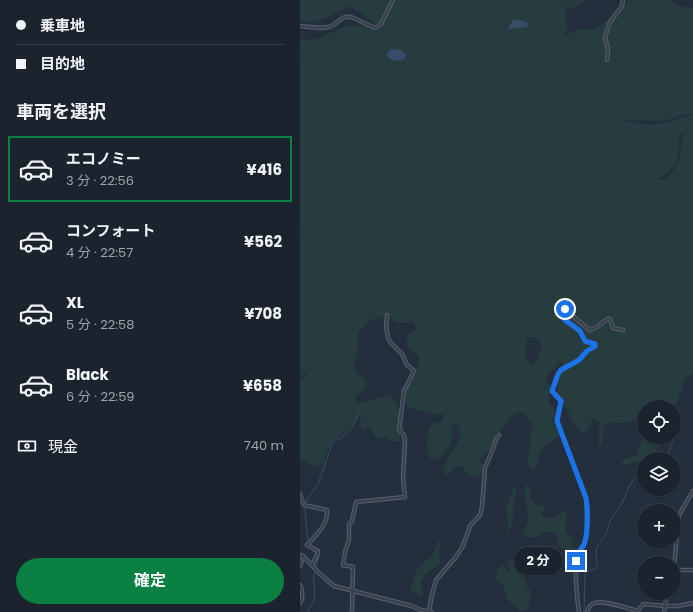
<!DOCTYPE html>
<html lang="ja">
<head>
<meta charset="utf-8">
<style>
  :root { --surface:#1b232e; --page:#242b36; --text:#f1f3f6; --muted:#a0a4aa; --line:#39404a; --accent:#0b8043 }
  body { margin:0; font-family:Poppins,"Noto Sans JP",sans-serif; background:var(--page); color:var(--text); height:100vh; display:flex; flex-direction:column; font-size:15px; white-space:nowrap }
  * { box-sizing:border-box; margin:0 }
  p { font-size:13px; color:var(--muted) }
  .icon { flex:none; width:22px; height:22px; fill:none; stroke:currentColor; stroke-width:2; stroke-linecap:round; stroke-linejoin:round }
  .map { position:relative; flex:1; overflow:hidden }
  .drawer { display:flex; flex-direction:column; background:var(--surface); width:300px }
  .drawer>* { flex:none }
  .banner { display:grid; align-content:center; height:88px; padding:0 16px; background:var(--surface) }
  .controls { position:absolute; left:337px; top:400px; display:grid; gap:8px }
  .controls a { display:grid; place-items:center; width:44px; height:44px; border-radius:50%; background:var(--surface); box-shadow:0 1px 3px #0004,0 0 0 1px var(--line); font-size:20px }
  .end { position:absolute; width:18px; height:18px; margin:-9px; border:5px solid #1a73e8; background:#fff; box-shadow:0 0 0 2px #fff }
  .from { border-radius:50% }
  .bubble { position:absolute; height:28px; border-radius:14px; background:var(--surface); box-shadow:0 1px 3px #0004,0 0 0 1px var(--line); font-size:13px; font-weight:700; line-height:28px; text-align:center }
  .banner b { display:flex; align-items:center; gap:14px; height:38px; font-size:15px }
  .banner b+b { border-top:1px solid var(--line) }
  .banner i { width:10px; height:10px; background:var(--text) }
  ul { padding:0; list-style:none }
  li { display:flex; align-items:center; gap:12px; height:66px; margin:0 8px 6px; padding:0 8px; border:2px solid transparent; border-radius:0px }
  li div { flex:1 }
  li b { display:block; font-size:15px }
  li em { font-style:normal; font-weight:700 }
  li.current { border-color:var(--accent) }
  li>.icon { width:36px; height:36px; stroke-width:1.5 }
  h2 { padding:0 16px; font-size:18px; line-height:48px }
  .pay { display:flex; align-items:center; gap:10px; height:44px; padding:0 16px; font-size:15px }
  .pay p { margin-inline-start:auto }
  .primary-button { display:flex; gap:8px; margin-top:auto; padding:8px 16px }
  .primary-button a { flex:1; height:46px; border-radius:24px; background:var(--accent); color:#fff; font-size:16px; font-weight:700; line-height:46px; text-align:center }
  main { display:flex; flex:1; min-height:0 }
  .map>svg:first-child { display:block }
  .green { fill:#263c3f; fill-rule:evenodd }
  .water { fill:#394c67 }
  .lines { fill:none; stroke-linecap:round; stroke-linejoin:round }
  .stream { stroke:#394c67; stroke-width:1 }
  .minor-casing { stroke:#565f6c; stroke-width:4.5 }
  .minor { stroke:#38414e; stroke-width:2.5 }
  .route { stroke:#1a73e8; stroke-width:5 }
</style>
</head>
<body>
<main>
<section class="drawer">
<div class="banner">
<b><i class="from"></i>乗車地</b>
<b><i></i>目的地</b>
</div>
<h2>車両を選択</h2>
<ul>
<li class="current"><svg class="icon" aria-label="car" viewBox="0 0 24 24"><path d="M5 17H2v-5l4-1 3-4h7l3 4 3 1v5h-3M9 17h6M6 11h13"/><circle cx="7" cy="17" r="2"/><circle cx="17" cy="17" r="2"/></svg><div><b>エコノミー</b><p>3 分 · 22:56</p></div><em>¥416</em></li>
<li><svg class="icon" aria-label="car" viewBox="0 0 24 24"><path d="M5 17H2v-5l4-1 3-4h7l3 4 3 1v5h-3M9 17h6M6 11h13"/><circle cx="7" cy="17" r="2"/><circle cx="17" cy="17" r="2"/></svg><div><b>コンフォート</b><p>4 分 · 22:57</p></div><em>¥562</em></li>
<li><svg class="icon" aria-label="car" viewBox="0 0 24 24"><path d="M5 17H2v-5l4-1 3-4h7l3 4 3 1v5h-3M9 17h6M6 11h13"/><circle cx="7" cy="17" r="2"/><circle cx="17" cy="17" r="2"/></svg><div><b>XL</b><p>5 分 · 22:58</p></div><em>¥708</em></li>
<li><svg class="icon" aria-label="car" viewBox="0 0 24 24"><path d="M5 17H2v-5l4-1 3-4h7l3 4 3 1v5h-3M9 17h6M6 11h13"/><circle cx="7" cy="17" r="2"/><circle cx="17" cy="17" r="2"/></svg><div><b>Black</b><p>6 分 · 22:59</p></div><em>¥658</em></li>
</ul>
<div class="pay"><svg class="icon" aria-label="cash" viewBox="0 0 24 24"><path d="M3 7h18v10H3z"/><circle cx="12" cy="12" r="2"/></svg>現金<p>740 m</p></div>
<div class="primary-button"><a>確定</a></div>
</section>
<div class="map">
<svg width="393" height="612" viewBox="0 0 393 612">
  <rect width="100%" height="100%" fill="#242f3e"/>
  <g class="green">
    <path d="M 0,0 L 107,0 L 106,2 L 109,0 L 286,0 L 273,8 L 262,7 L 265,10 L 267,30 L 264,35 L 282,29 L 293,30 L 301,25 L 322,10 L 328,0 L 370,0 L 378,6 L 393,8 L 393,373 L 385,379 L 374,411 L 374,407 L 344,407 L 344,413 C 326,426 329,422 309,423 L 304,427 L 303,441 L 299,450 L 299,423 L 293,418 C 290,423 290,428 286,433 L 281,431 L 269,418 L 269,412 C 266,408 262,404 259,400 C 257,395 258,392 258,387 C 257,376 254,374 263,365 L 261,361 L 257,363 L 254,369 C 242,374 246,382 252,390 L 248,397 L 250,405 L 257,410 L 257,417 L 252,420 L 252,424 L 263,431 C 252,445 237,444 238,466 L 231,470 L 228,462 L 228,454 L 231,446 L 229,439 L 233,424 L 223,412 L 215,413 L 197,433 L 191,449 L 179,460 L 185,466 L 182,474 L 174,477 L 167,474 L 163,467 L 156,465 L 149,474 L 144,475 C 142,456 164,448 159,426 L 151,423 C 151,426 152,429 152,433 C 154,445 145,453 136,460 L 130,459 C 127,445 124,436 133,423 L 141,422 L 144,415 C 131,411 118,413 106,406 C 100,386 120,377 119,360 C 119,353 112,351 108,346 C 107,344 107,342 106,340 L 110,333 L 117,329 L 113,322 L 98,323 L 83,316 L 69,321 L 58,333 L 57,349 L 54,366 L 57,373 L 64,378 L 68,385 L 56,397 L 59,404 L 87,395 C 100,400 99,417 104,428 L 99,441 L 88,441 L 85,437 L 79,439 L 74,435 L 72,428 L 66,427 L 63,430 L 60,425 L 61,415 C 56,418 54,424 49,429 C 47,431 44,432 41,434 C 31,441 26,451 24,463 L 17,467 L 0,459 L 0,382 L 9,371 L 3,374 L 0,378 L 0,233 L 2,231 L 0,232 L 0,57 L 8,55 L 0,56 L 0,38 C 19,45 32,28 51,26 C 58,25 66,27 73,28 L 77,25 L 50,6 L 23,19 L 13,22 L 0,21 ZM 384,114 L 392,114 C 373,122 354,127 334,123 C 329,122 324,120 319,120 L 357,121 L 367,120 ZM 390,127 C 388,130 384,133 383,137 C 381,142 382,147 381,152 C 379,163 369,183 356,180 C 376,170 381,158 379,136 ZM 231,337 L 239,339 L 242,344 L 236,363 L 232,366 C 224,358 224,349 227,338 Z"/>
    <polygon points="354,437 361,438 357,451 351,459 337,461 324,466 321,461 337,455 342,439"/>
    <polygon points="215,484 216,495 214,502 212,526 207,534 208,522 206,507"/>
    <path d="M 228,484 L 231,498 L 234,504 L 244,507 L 246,510 L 240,514 L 244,518 L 254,518 L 267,509 L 265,533 L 274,536 L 271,543 L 276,549 L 272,555 L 260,547 L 254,533 L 246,532 L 238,537 L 226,537 L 223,531 C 225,528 228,523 228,519 C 230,507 218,494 228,484 Z"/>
    <path d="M 138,541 L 141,543 L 139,549 L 140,563 C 131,570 123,574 120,586 L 123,591 L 121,596 L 110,592 L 110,588 L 116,571 L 123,563 L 132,556 Z"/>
    <polygon points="210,557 223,572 226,585 231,592 228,609 222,612 207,599 203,584 196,579 197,571 202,564 207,572 210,569 207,563"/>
  </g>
  <g class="water">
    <path d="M 213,20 C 218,19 224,21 228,23 L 227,27 L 209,29 L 208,28 Z"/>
    <polygon points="93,49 101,50 106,54 106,57 103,60 95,61 89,58 87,54 90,50"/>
  </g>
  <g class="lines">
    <g class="stream">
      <path d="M 365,459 C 372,447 376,435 374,421"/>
      <polyline points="8,543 5,512 7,500 18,484 32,444 48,432 53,426 59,411"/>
      <polyline points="11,549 19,556 16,567"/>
      <path d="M 7,612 C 22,592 10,589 15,570"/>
      <polyline points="284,612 285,574 287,571 296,569 297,567 296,548 305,536 310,521 322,503 330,485 336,477 344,471"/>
    </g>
    <defs>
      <g id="minor">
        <path d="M 0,26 C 9,27 20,29 29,27 C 37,25 41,15 51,17 L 75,28 L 81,24 L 93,0"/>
        <polyline points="307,60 308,48 305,39 306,34 310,22 322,6 323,0"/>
        <path d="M 0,494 L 4,505 L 27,510 C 28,525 17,534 7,545 L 18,551 L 18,553 L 12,565"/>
        <polyline points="0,555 4,557 19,573 34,586 112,606 121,610 132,612"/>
        <polyline points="0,566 3,556"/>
        <polyline points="374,570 378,520 379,515 393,491"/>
        <polyline points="374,570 393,570"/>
        <path d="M 0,585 C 3,590 3,599 0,603"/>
        <polyline points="129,611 132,595 136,580 155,558 163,546 170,526 180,515 182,507 185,468 193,449 196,439 199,435"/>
        <polyline points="52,612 53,567 43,565 45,552 49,540 49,524 52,521 56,502 105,497 103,477 105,440 104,435 99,430 104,391 114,371 107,365 102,354 91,343 88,338 86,326 87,315"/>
        <path d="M 279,612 C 277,599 274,568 277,555 C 278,550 283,547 285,542 C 288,536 287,506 286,498 L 257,421 L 261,401 L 252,391 L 258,374 L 261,370 L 279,360 L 287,351 L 295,346 L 295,344 L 285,341 L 280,331 L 265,320 L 261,311 L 263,309 C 269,311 282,325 290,330 L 297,327 L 307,319 L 310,319 L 313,328 L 323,330"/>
        <path d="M 287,612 C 288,609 289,606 292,604 C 301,598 328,609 338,611 L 343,604 L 365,606 L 378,606 L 393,603"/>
        <polyline points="364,612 367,593"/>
      </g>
    </defs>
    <use href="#minor" class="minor-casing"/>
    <use href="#minor" class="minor"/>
  </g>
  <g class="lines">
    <path class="route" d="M 265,309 L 263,309 L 261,311 L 261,314 L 265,320 L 280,331 L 285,341 L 295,344 L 295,346 L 287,351 L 279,360 L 261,370 L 258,374 L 252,391 L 261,401 L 257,421 L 286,498 C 288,509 288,530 285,541 C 284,548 278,551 276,561"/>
  </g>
</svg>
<div class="controls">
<a><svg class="icon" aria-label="locate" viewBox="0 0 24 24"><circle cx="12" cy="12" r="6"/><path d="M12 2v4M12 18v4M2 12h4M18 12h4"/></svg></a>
<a><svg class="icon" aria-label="layers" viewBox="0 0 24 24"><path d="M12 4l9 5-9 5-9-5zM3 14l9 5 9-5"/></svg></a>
<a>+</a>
<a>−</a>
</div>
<i class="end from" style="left:265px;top:309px"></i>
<i class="end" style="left:276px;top:561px"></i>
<div class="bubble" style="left:214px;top:547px;width:48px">2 分</div>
</div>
</main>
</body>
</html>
